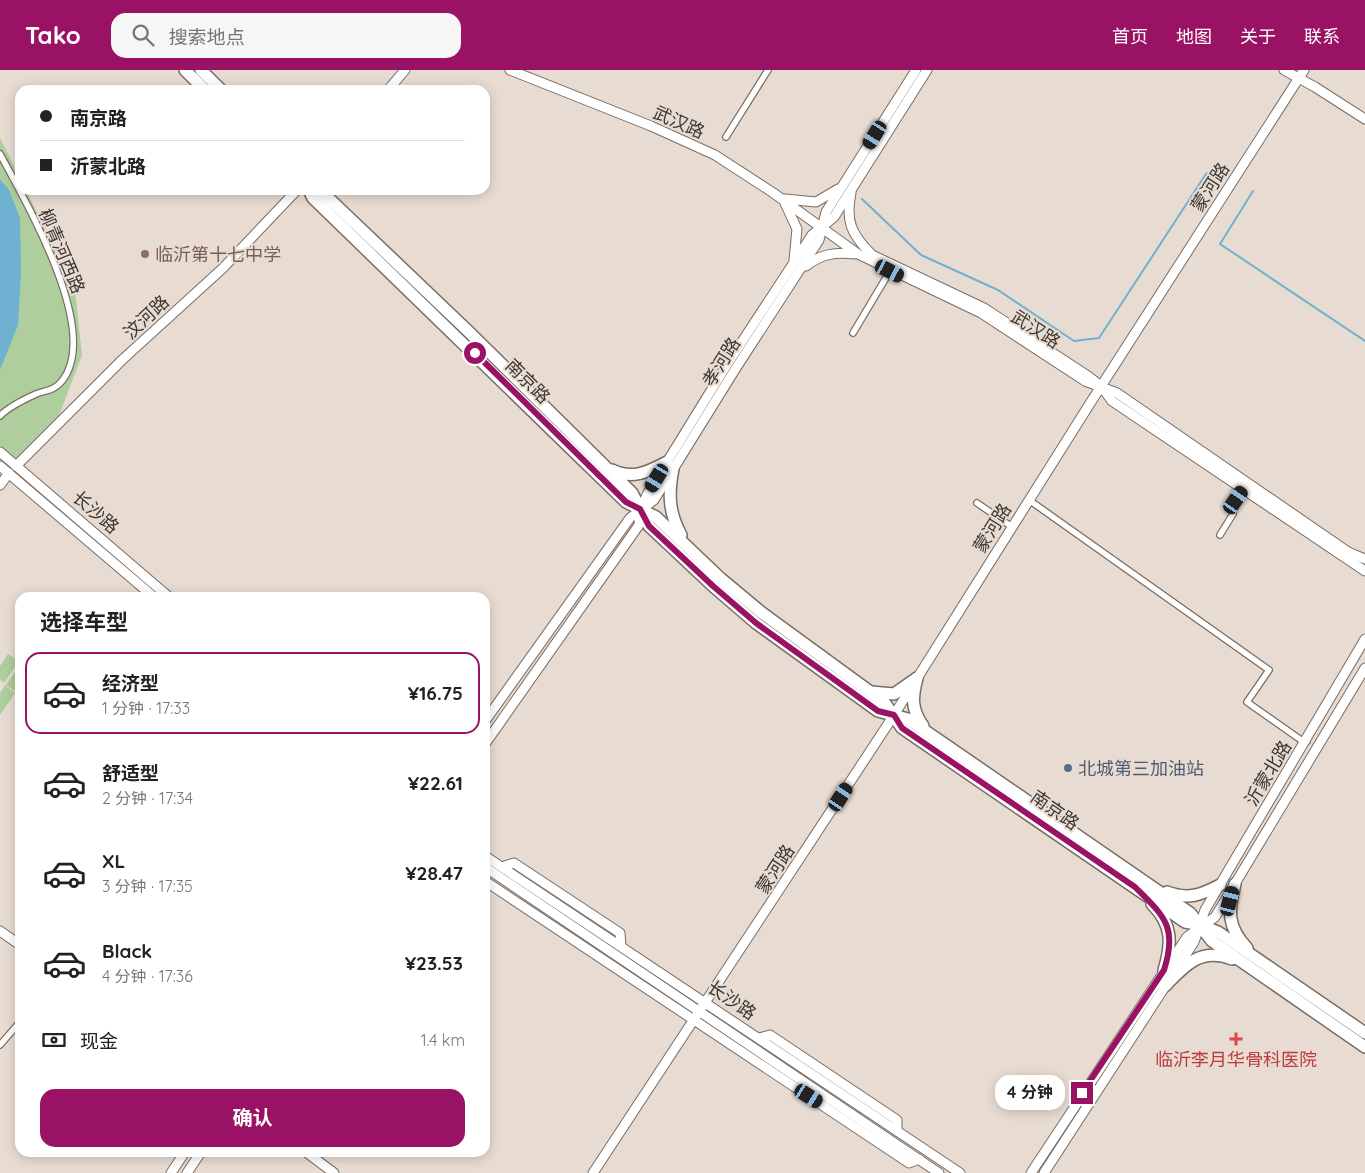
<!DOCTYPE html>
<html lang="zh">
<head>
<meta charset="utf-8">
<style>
  :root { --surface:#fff; --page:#f6f6f6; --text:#222; --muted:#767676; --line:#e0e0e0; --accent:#9a1264 }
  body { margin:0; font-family:Quicksand,"Noto Sans SC",sans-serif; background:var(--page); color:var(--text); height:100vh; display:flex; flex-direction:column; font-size:19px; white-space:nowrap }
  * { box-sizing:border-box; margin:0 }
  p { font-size:16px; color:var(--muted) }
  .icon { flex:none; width:28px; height:28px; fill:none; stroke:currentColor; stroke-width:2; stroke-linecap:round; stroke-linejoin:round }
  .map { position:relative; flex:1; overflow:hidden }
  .side { position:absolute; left:15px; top:522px; width:475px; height:565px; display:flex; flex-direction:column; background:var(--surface); border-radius:15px; box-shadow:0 2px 12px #0003 }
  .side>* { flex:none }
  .guide { position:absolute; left:15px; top:15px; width:475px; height:110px; border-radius:15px; box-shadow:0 2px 12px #0003; display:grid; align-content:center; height:110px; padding:0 25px; background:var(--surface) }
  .end { position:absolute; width:22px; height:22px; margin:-11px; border:6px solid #9a1264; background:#fff; box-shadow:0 0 0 2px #fff }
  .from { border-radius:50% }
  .bubble { position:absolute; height:35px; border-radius:15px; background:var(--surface); box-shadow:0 2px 12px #0003; font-size:16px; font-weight:700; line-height:35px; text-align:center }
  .car { position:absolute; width:15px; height:30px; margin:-15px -8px; border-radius:6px; box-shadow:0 0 4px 1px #0007; background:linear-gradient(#222 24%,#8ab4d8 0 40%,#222 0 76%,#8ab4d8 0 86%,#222 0) }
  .guide b { display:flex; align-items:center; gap:18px; height:48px; font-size:19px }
  .guide b+b { border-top:1px solid var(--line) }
  .guide i { width:12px; height:12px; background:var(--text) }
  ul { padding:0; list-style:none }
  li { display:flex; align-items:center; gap:15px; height:82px; margin:0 10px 8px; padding:0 15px; border:2px solid transparent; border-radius:15px }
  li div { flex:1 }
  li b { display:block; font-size:19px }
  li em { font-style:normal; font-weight:700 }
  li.selected { border-color:var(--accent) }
  li>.icon { width:45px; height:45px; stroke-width:1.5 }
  h2 { padding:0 25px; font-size:22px; line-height:60px }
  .pay { display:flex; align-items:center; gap:12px; height:55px; padding:0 25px; font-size:19px }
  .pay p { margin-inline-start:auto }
  .primary-button { display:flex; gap:10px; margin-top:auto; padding:10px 25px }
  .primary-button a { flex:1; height:58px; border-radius:15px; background:var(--accent); color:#fff; font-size:20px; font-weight:700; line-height:58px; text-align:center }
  header { display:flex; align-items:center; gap:30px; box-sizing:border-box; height:70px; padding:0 25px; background:var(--accent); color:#fff }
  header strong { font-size:24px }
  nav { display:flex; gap:28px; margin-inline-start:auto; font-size:18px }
  .search { width:350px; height:45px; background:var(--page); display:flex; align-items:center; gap:12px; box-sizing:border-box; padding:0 18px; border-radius:15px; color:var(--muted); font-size:19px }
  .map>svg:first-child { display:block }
  .green { fill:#aece9d }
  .water { fill:#6eb1d1 }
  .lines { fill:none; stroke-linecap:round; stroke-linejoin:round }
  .stream { stroke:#6eb1d1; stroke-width:2 }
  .street-casing { stroke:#786d64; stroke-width:8 }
  .secondary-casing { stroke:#786d64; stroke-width:11 }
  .primary-casing { stroke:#786d64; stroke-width:11 }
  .highway-casing { stroke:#786d64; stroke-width:14 }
  .street { stroke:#fff; stroke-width:5.5 }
  .secondary { stroke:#fff; stroke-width:9 }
  .primary { stroke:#fff; stroke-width:9 }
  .highway { stroke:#fff; stroke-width:11 }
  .route { stroke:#9a1264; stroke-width:6 }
  .education-dot { fill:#8d6e63; stroke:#e8dcd2; stroke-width:2 }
  .service-dot { fill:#5c6f8a; stroke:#e8dcd2; stroke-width:2 }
  .health-dot { fill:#e0444e; stroke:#e8dcd2; stroke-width:2 }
  .labels { text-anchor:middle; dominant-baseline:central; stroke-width:4; stroke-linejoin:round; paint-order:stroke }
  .street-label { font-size:18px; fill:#3d3834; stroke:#e8dcd2 }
  .education-label { font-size:18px; fill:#785e54; stroke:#e8dcd2; text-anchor:start }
  .service-label { font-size:18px; fill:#4e5e75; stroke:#e8dcd2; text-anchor:start }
  .health-label { font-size:18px; fill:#be3a42; stroke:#e8dcd2 }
</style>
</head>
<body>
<header>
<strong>Tako</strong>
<div class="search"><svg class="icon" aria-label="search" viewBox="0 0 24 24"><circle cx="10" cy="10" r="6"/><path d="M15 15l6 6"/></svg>搜索地点</div>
<nav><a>首页</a><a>地图</a><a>关于</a><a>联系</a></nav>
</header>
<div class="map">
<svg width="1365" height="1103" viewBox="0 0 1365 1103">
  <rect width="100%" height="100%" fill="#e8dcd2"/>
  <g class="green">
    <polygon points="0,68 20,108 20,120 26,120 75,221 82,285 55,356 20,393 0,376"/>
    <polygon points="8,584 19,591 4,613 0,610 0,596"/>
    <polygon points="20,594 20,616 16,622 6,615"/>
    <polygon points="5,615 15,623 0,645 0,623"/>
  </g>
  <polygon class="water" points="0,109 9,120 20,148 21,203 18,255 0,300"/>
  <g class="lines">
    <g class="stream">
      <polyline points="1253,121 1220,174 1365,271"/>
      <polyline points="862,129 921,185 998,220 1074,271 1099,268 1206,104 1216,99"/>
    </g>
    <defs>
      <g id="street">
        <polyline points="726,67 768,0"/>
        <path d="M 0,84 C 25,131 102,261 62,311 C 54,321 46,320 36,324 C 25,329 8,337 0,346"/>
        <polyline points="853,263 890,201"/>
        <polyline points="1029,430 1269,600 1247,632 1301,670 1307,671"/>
        <polyline points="977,433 1012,457"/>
        <polyline points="1220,465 1233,444 1230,439 1244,419"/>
        <polyline points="0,975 20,952"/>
      </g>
      <g id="secondary">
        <polyline points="510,0 651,56 715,85 772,122 858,184 981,243 1085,311 1117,323 1354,486"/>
        <polyline points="1284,0 1315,17 1365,49"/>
        <polyline points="388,20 405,0"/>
        <path d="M 851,123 C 845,152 852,165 872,185"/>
        <polyline points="785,129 816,132 838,119"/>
        <polyline points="785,133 797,159 794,190"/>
        <polyline points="870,184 984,238 1088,306 1101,316 1112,331 1365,501"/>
        <path d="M 806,196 C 821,184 835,182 854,184"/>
        <polyline points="0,382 170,528"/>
        <polyline points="0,396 155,528"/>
        <polyline points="16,396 122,290 223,198 297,120"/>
        <polyline points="0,415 9,403"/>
        <polyline points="485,651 630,448 654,430 736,298 819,170 826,142 916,0"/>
        <polyline points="485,674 639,455 640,439 648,423 728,293 812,165 834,147 927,0"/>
        <polyline points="485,786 960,1103"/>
        <polyline points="485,797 939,1103"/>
        <polyline points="502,797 514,793 620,863 621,876"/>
        <polyline points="485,811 909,1093 919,1089"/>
        <polyline points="0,861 20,875"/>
        <polyline points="759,968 770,965 897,1050 897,1061"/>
        <polyline points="306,1082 334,1103"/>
        <polyline points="171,1103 185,1082"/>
        <polyline points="187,1103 201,1082"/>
        <polyline points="593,1103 894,645 1089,335 1304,0"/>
      </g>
      <g id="primary">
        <polyline points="1348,482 1365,489"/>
        <polyline points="1031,1103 1187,867 1215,847 1365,598"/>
        <polyline points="1044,1103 1194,872 1205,840 1365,569"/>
      </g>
      <g id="highway">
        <polyline points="185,0 205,20"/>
        <polyline points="201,0 221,20"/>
        <polyline points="309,120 313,128 626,432 656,447 720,508 762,543 884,632 902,658 1185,852 1201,855 1218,862 1365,963"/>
        <polyline points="320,120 469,262 632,423 649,456 713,516 756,553 878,641 908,649 1190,843 1212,871 1365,977"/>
        <path d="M 673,399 C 668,424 669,443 681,465"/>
        <path d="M 612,400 C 632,410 648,402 667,392"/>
        <path d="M 917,608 C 912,627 911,639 923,656"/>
        <polyline points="871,622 894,624 917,608"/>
        <path d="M 1235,814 C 1228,841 1227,857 1247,878"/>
        <path d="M 1167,822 C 1188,830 1201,825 1220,815"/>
        <path d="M 1152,834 C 1173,855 1172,874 1164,900"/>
        <path d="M 1165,916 C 1185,895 1201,877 1232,889"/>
      </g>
    </defs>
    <use href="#street" class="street-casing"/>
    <use href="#secondary" class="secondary-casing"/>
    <use href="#primary" class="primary-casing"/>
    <use href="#highway" class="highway-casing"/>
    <use href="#street" class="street"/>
    <use href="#secondary" class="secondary"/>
    <use href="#primary" class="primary"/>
    <use href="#highway" class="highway"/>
  </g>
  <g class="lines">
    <path class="route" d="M 475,283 L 626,432 L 640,439 L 649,456 L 713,516 L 756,553 L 878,641 L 894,645 L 902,658 L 1135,817 C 1164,846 1178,857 1164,900 L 1082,1023"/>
  </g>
  <circle class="education-dot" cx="145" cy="184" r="5"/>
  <circle class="service-dot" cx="1068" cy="698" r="5"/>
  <path class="health-dot" d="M1233.5 961.5h5v5h5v5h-5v5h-5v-5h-5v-5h5z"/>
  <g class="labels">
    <g class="street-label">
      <text transform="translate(679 52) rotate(24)">武汉路</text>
      <text transform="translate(1210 117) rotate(-57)">蒙河路</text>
      <text transform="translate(62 181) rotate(67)">柳青河西路</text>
      <text transform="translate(146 247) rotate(-43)">汶河路</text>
      <text transform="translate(1036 259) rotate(33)">武汉路</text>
      <text transform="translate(721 292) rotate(-58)">孝河路</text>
      <text transform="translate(528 311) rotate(45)">南京路</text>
      <text transform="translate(96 442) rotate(41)">长沙路</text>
      <text transform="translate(992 458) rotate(-58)">蒙河路</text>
      <text transform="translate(1268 703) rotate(-59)">沂蒙北路</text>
      <text transform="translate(1055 740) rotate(35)">南京路</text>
      <text transform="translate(775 799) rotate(-57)">蒙河路</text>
      <text transform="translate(732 930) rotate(34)">长沙路</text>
    </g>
    <g class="education-label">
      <text x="155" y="184">临沂第十七中学</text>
    </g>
    <g class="service-label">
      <text x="1078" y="698">北城第三加油站</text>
    </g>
    <g class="health-label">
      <text x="1236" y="989">临沂李月华骨科医院</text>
    </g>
  </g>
</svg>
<i class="end from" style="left:475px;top:283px"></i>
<i class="end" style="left:1082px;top:1023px"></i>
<div class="bubble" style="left:995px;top:1005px;width:70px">4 分钟</div>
<i class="car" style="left:875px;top:65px;rotate:212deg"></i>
<i class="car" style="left:890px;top:201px;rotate:117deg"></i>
<i class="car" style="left:657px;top:408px;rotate:211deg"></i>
<i class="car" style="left:1236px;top:430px;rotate:35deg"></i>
<i class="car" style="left:841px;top:727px;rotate:33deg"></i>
<i class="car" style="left:1230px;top:831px;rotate:14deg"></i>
<i class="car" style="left:809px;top:1026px;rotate:123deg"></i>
<div class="guide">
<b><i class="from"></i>南京路</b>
<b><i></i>沂蒙北路</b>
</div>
<section class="side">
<h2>选择车型</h2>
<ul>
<li class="selected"><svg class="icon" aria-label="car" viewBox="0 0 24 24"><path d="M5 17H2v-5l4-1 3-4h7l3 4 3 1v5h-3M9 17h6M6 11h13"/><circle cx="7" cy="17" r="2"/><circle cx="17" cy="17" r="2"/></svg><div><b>经济型</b><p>1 分钟 · 17:33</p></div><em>¥16.75</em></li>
<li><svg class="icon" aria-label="car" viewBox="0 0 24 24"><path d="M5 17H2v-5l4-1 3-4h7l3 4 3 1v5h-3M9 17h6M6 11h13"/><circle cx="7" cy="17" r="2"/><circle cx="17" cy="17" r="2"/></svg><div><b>舒适型</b><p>2 分钟 · 17:34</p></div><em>¥22.61</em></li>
<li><svg class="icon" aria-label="car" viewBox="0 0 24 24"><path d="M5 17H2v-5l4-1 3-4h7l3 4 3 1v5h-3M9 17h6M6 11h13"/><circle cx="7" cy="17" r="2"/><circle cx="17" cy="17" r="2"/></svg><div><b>XL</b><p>3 分钟 · 17:35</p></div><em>¥28.47</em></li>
<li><svg class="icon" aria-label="car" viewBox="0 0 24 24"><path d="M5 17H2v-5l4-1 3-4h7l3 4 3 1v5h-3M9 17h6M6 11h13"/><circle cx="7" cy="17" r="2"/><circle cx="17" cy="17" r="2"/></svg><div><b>Black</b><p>4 分钟 · 17:36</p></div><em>¥23.53</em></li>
</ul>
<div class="pay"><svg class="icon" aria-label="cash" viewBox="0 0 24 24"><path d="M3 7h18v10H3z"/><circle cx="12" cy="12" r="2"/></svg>现金<p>1.4 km</p></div>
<div class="primary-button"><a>确认</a></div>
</section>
</div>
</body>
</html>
